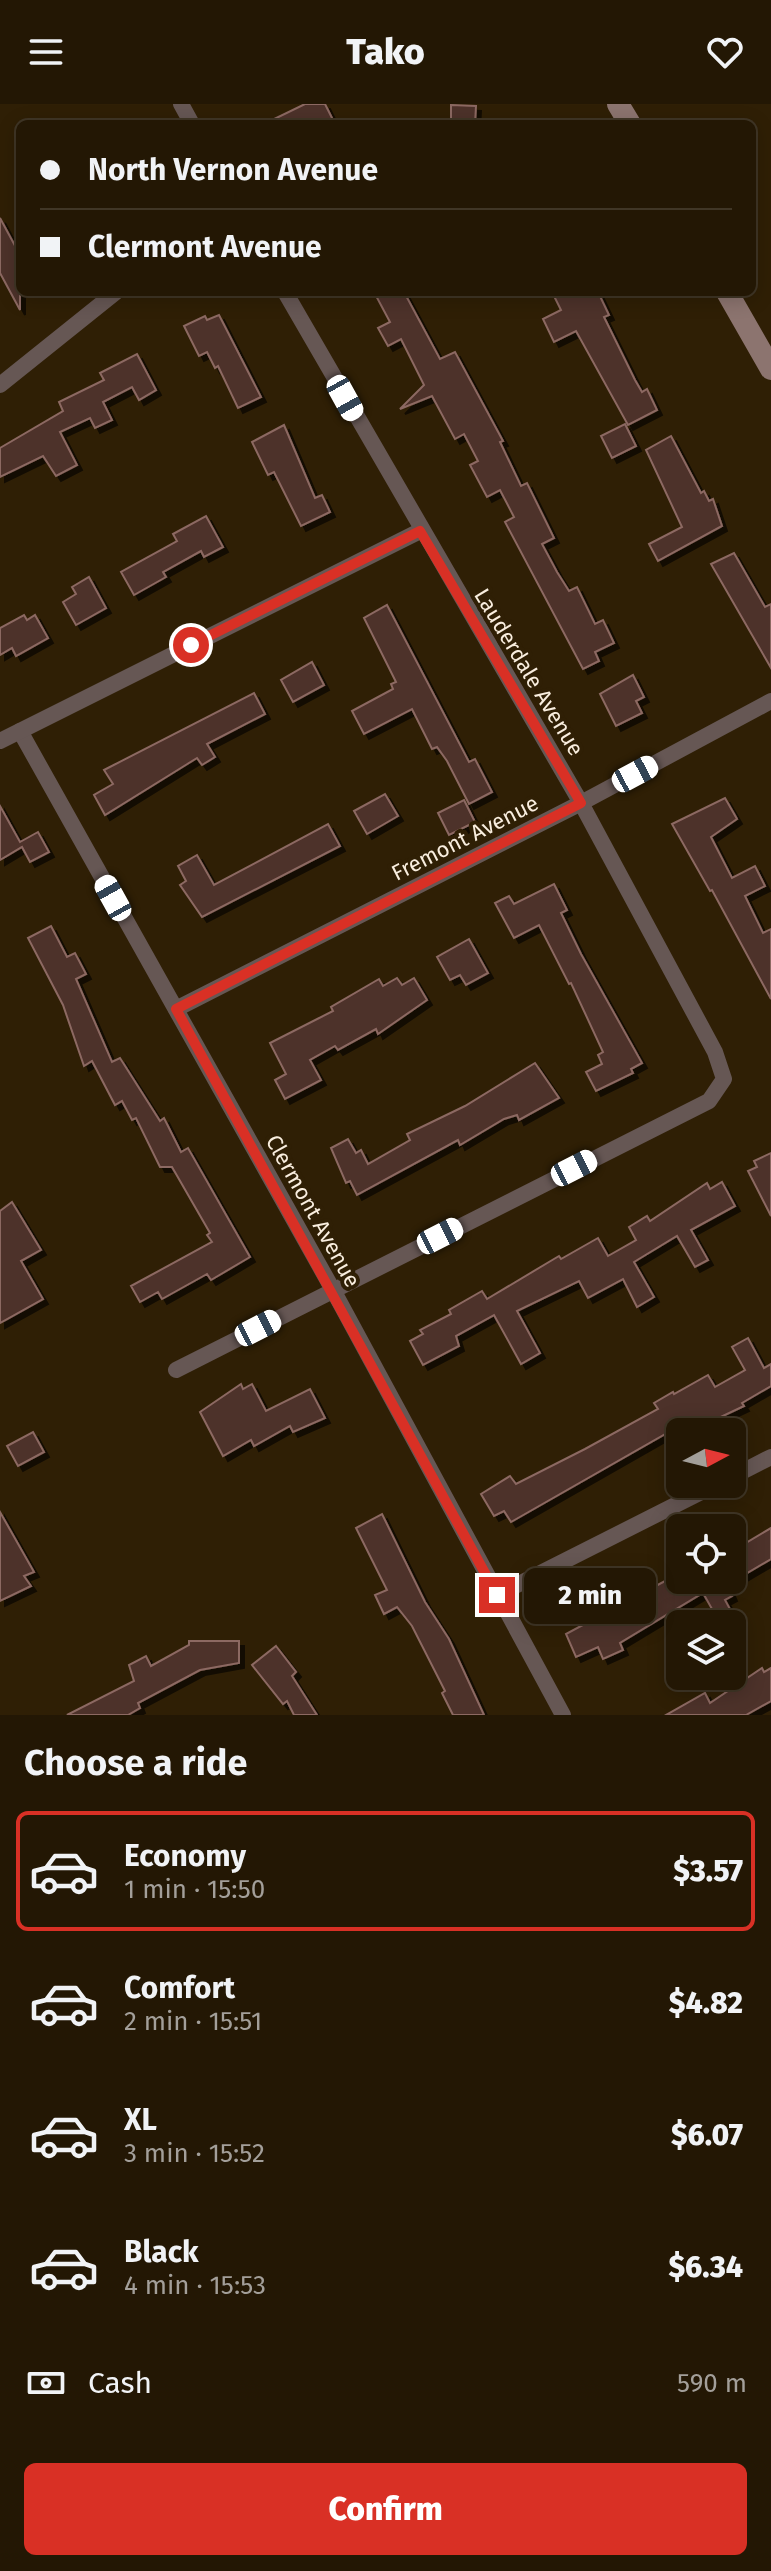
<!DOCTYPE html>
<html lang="en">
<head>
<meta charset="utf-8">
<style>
  :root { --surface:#231704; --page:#2b200e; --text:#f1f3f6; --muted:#a39f9a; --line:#403626; --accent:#d93025 }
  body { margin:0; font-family:"Fira Sans",sans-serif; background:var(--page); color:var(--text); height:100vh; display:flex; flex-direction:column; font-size:30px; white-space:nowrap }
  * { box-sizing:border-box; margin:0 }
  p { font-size:26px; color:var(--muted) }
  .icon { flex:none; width:44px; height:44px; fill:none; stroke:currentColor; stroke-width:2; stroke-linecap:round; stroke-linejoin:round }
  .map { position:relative; height:1611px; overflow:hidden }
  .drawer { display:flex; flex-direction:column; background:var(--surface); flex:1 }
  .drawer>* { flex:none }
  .top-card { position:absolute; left:16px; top:16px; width:740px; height:176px; border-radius:12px; box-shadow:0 4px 20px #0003,0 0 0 2px var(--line); display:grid; align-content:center; height:176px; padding:0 24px; background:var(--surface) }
  .needle { width:52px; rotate:83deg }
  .fabs { position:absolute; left:666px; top:1314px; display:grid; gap:16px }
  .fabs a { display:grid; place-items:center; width:80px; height:80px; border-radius:12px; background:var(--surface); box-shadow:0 4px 20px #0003,0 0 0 2px var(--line); font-size:40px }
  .end { position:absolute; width:36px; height:36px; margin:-18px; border:10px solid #d93025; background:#fff; box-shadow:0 0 0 4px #fff }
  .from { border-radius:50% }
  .bubble { position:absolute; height:56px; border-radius:12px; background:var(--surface); box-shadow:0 4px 20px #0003,0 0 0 2px var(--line); font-size:26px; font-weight:800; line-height:56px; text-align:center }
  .car { position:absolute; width:24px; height:48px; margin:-24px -12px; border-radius:10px; box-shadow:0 0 6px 2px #0007; background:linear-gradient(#fff 24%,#345 0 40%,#fff 0 76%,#345 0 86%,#fff 0) }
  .top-card b { display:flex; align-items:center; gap:28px; height:76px; font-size:30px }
  .top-card b+b { border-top:2px solid var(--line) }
  .top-card i { width:20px; height:20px; background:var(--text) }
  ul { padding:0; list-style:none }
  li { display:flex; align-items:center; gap:24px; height:120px; margin:0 16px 12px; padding:0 8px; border:4px solid transparent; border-radius:12px }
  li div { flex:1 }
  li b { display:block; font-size:30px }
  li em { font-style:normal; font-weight:800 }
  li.active { border-color:var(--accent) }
  li>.icon { width:72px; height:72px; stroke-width:1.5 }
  h2 { padding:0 24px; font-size:36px; line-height:96px }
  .pay { display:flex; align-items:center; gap:20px; height:88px; padding:0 24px; font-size:30px }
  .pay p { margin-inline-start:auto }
  .primary-button { display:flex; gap:16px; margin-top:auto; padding:16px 24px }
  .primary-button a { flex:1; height:92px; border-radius:12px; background:var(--accent); color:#fff; font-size:32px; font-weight:800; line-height:92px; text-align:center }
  header { display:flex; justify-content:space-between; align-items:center; height:104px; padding:0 24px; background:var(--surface); font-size:36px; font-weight:800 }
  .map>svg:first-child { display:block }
  .building { fill:#4e3029; stroke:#8c6962; stroke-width:2; filter:url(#shadow) }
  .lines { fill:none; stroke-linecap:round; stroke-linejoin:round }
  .minor { stroke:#665754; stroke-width:16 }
  .secondary { stroke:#8c746f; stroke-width:22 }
  .route { stroke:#d93025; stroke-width:10 }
  .labels { text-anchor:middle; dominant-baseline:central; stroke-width:8; stroke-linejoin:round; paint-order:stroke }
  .street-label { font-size:22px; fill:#f9eedf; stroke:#2f1f05 }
</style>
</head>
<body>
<header><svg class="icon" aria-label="menu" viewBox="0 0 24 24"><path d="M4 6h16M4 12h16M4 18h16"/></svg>Tako<svg class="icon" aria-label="heart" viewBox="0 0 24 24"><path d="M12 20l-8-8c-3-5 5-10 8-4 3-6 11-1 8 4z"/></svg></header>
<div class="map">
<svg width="771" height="1611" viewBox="0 0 771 1611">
  <defs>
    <filter id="shadow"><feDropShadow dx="5" dy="5" stdDeviation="0" flood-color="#0009"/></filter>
  </defs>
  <rect width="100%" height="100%" fill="#2f1f05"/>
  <g class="building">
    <polygon points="305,0 325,0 335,20 264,20"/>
    <polygon points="451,1 476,2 475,20 451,20"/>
    <polygon points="0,114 20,151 20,206 0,169"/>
    <polygon points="374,188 404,188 440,255 455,248 503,337 500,338 521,382 527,379 554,434 542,440 557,468 569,487 577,483 595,520 603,516 614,539 595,548 599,557 583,565 505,418 514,413 500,386 487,393 470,361 478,357 464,330 455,335 432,292 400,305 424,281 401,235 388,242 378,224 390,218"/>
    <polygon points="552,188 598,188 609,211 604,213 635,276 642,288 647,285 657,306 628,321 576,227 554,238 543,215 561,206"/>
    <polygon points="219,211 261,293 238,304 218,262 215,264 207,248 199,252 184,222 205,212 207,216"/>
    <polygon points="137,250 156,286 139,296 132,283 103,298 112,316 95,324 90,314 60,328 77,361 56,372 43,352 0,373 0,344 63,307 59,298 104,276 100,269"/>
    <polygon points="625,320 636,342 612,354 601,332"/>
    <polygon points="284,321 315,394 322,391 330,408 301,422 274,368 268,371 252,338"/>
    <polygon points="671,332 701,389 704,387 709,397 713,395 722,422 658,457 649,440 682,423 646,346"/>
    <polygon points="206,412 223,443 204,453 201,447 163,468 166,473 134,491 121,468 177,437 173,430"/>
    <polygon points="734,449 765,503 771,500 771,564 711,460"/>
    <polygon points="89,473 106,504 76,521 63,498 76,490 72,483"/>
    <polygon points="387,501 469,658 475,655 492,688 469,700 447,657 437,643 432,645 412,605 364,630 352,607 393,585 391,580 396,578 364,514"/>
    <polygon points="24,511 27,516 35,511 48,534 16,552 12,544 0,551 0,524"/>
    <polygon points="312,558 324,581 293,598 281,576"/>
    <polygon points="633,571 644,593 636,597 642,609 616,622 600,590"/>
    <polygon points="254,589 265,610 207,640 215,653 202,661 197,654 105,711 94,691 113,680 104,666"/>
    <polygon points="385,690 398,712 367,730 354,707"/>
    <polygon points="725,694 737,715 711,733 732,774 755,762 765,782 745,792 763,829 771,825 771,895 712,786 710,787 672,720"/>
    <polygon points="464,696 475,718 449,731 438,709"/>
    <polygon points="0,702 20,738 38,728 49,748 30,758 22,743 0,756"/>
    <polygon points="328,720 340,742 202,813 180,781 186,777 178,762 197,751 214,781"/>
    <polygon points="554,780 567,806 561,809 581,850 642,959 631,965 633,969 596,987 586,968 602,960 598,951 603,948 571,879 569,880 539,821 514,834 495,799 509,792 514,800"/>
    <polygon points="51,822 67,853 75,849 86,870 76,875 112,958 120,954 160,1017 164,1014 181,1048 188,1044 250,1153 211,1176 207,1170 162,1195 158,1188 140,1198 131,1182 212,1138 207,1131 210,1129 172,1063 160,1063 136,1014 132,1016 122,997 115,1001 92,957 84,962 63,901 28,834"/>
    <polygon points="469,835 488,869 466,881 460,871 450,876 437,853"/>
    <polygon points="397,874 402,881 414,874 427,896 378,930 376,925 338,946 335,942 310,956 321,976 285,995 275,976 286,970 270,939 333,907 331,903 379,875 383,882"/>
    <polygon points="535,959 559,994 519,1016 517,1011 504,1015 460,1041 458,1036 357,1091 350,1077 346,1079 331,1044 348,1035 356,1049 361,1046 368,1060 410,1036 407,1030 465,1002"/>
    <polygon points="771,1049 771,1112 748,1067 757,1063 754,1057"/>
    <polygon points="722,1078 735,1102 691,1126 708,1156 695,1163 677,1132 634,1158 654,1193 637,1203 623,1175 588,1194 579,1177 517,1207 540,1249 521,1260 494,1211 456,1232 459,1242 423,1261 410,1237 423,1230 420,1226 451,1210 449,1206 482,1187 487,1195 559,1152 561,1155 598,1134 608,1152 636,1136 629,1123 647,1112 650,1117 707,1079 710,1085"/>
    <polygon points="12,1098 41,1146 21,1157 43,1195 0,1219 0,1107"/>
    <polygon points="748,1234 764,1264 771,1260 771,1282 742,1299 744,1302 689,1328 680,1328 680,1333 673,1337 669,1328 511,1418 504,1407 494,1412 481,1390 510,1372 516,1380 585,1345 658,1305 654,1299 673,1288 674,1290 708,1271 715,1283 745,1266 732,1243"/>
    <polygon points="241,1280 243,1285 252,1280 266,1307 310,1285 325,1314 293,1328 290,1322 254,1342 251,1336 223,1352 200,1308"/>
    <polygon points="33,1328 44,1348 18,1362 7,1342"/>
    <polygon points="0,1408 34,1468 24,1472 31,1482 0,1497"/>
    <polygon points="382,1410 425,1498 449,1535 484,1611 453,1611 442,1589 445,1587 412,1522 397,1503 384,1510 375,1491 387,1486 356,1424"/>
    <polygon points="732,1419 744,1440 771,1424 771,1455 732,1478"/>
    <polygon points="680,1469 680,1476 725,1476 732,1492 725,1496 731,1507 717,1514 703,1489 620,1539 623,1546 603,1555 598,1543 576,1553 566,1530"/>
    <polygon points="189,1537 239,1537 239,1559 200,1566 138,1599 140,1604 128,1611 67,1611 134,1577 129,1561 146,1552 151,1562 189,1541"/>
    <polygon points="276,1542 296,1568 292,1572 317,1611 294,1611 287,1597 283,1600 252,1561"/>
    <polygon points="762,1564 764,1568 771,1564 771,1597 746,1611 666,1611 705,1589 710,1599"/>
  </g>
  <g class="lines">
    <g class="minor">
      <polyline points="181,0 192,20"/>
      <polyline points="0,281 116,188"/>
      <polyline points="20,627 333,1186 563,1611"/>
      <polyline points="0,637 420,427"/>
      <polyline points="176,905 581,699 771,597"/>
      <polyline points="176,1266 709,997 724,975 715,948 581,699 285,188"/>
      <polyline points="732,1373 771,1353"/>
      <polyline points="497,1491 717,1380"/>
    </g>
    <g class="secondary">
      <polyline points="618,0 630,20"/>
      <polyline points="727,188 771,265"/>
    </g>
  </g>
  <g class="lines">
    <polyline class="route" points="191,541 420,427 581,699 176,905 497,1491"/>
  </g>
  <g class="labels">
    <g class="street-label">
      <text transform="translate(529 568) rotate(59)">Lauderdale Avenue</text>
      <text transform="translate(465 734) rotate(-27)">Fremont Avenue</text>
      <text transform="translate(313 1107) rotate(61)">Clermont Avenue</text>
    </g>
  </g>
</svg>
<div class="fabs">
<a><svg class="needle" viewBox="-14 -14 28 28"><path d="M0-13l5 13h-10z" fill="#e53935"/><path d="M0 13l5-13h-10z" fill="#a39f9a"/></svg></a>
<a><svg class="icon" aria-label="locate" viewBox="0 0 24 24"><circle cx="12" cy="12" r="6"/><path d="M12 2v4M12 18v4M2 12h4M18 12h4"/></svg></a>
<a><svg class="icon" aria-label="layers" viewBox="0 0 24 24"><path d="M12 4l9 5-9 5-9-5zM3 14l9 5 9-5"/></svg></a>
</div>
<i class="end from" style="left:191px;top:541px"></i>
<i class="end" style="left:497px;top:1491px"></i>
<div class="bubble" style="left:524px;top:1464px;width:132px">2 min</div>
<i class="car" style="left:345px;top:294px;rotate:151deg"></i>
<i class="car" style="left:635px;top:670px;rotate:62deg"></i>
<i class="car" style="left:113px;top:794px;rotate:331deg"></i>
<i class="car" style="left:574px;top:1064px;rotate:63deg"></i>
<i class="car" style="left:440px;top:1132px;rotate:63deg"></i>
<i class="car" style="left:258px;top:1224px;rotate:63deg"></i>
<div class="top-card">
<b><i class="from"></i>North Vernon Avenue</b>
<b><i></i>Clermont Avenue</b>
</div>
</div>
<section class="drawer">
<h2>Choose a ride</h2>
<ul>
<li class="active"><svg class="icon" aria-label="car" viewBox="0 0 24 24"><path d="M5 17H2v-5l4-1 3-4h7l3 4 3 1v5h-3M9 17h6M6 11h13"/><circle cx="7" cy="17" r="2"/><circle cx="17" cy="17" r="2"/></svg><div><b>Economy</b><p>1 min · 15:50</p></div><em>$3.57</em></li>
<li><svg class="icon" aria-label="car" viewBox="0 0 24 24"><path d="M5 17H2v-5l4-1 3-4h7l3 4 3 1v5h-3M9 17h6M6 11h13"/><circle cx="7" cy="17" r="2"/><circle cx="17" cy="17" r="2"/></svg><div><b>Comfort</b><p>2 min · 15:51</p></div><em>$4.82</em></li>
<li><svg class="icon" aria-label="car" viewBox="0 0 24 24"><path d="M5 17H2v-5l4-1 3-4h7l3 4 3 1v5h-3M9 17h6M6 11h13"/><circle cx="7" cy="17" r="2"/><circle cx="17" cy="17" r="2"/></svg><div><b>XL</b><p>3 min · 15:52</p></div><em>$6.07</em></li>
<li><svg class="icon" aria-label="car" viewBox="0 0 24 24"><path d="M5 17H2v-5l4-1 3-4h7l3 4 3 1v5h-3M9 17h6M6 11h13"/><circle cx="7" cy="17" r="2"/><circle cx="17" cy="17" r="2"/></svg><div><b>Black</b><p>4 min · 15:53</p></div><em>$6.34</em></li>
</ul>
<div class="pay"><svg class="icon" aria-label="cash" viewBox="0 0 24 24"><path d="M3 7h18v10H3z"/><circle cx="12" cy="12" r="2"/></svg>Cash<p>590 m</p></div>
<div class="primary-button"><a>Confirm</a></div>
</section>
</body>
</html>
